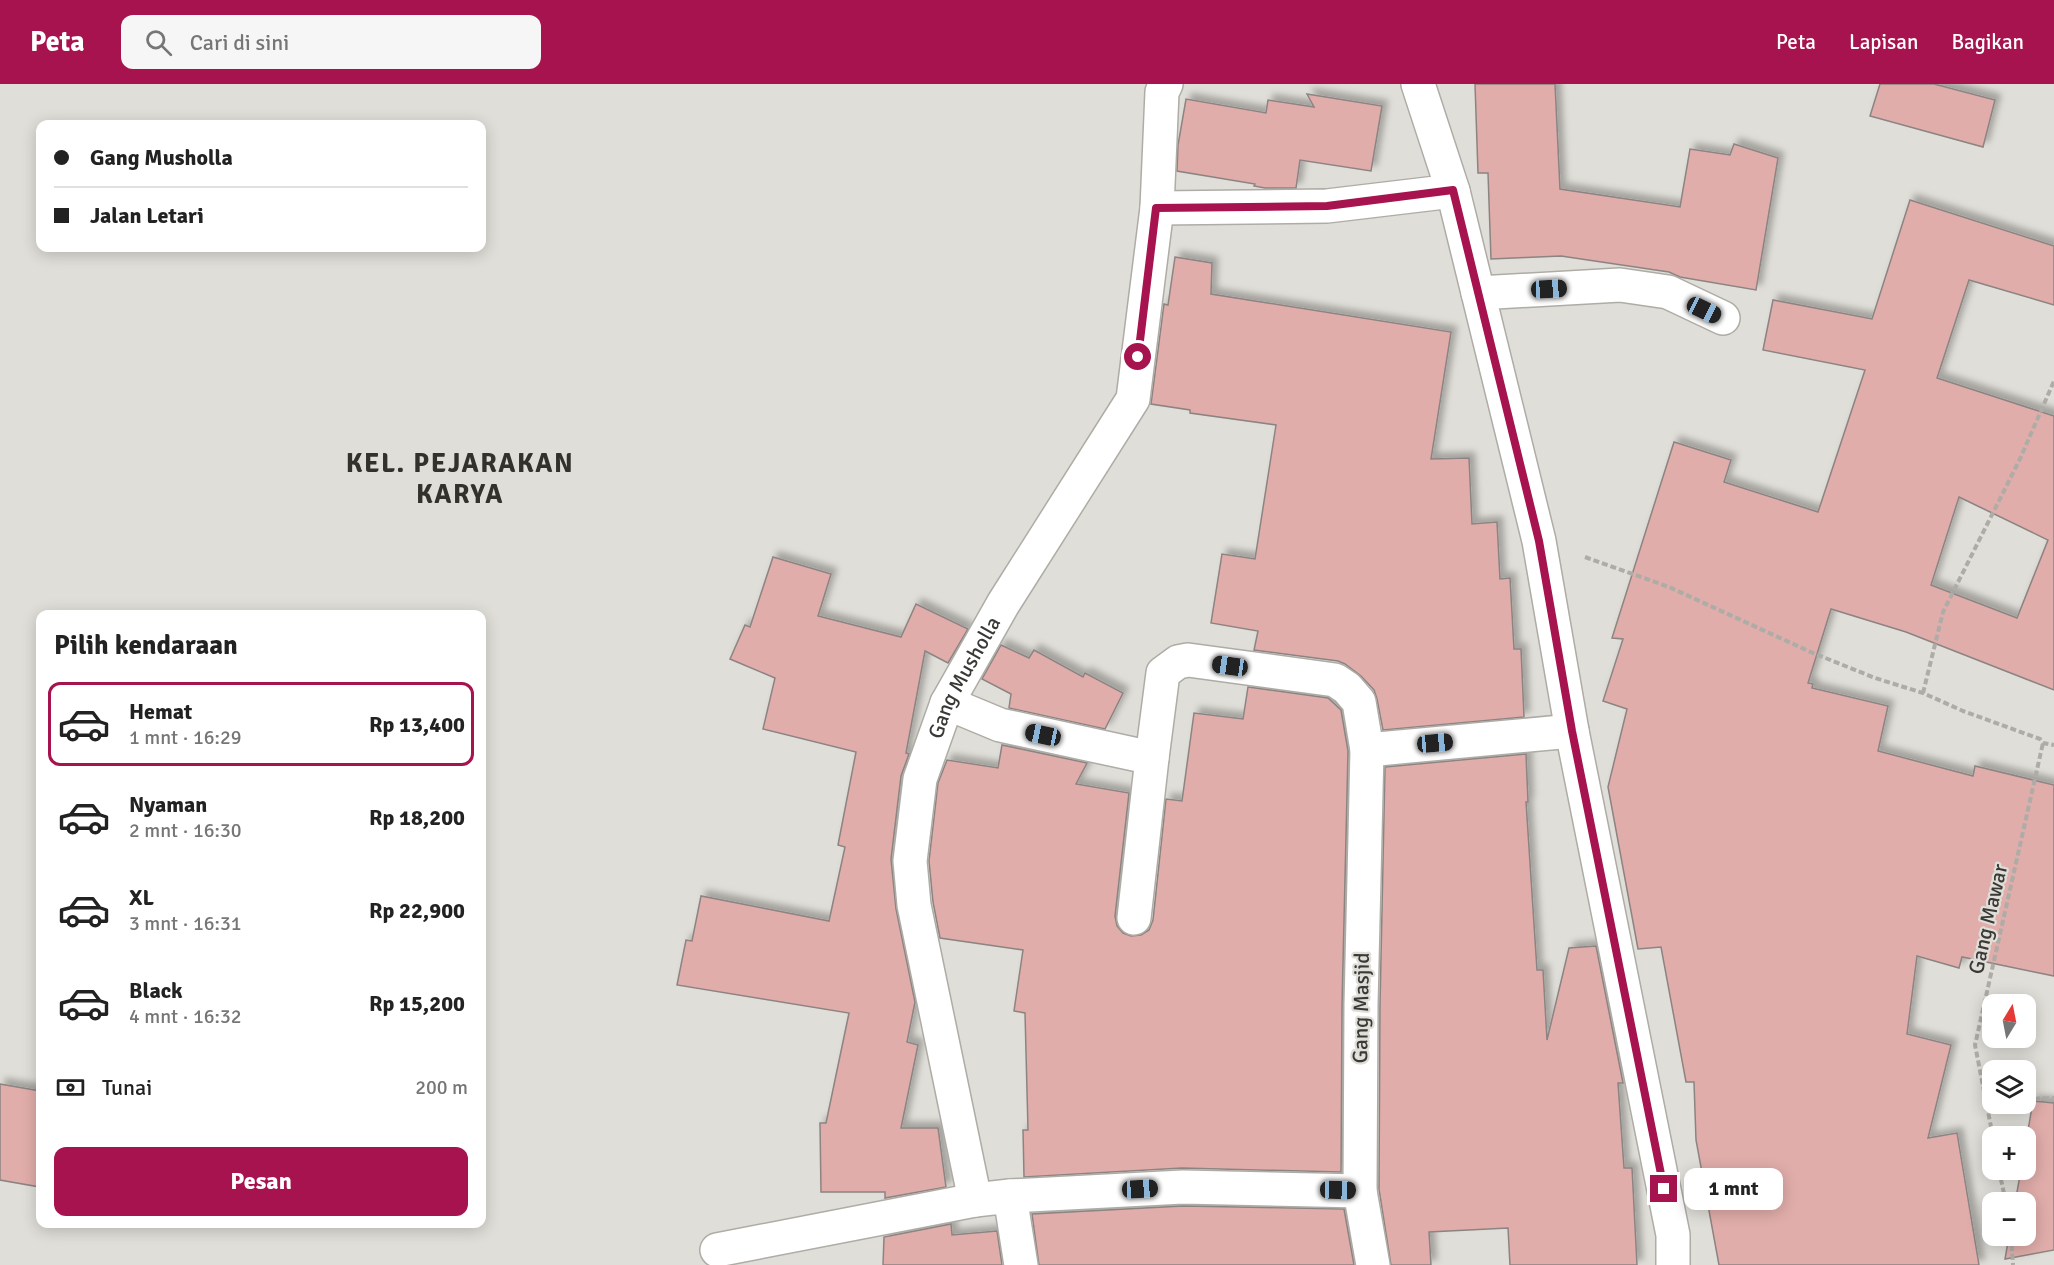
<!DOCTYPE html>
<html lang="id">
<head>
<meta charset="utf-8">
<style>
  :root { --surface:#fff; --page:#f6f6f6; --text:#222; --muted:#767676; --line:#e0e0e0; --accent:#a6134e }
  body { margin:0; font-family:Signika,sans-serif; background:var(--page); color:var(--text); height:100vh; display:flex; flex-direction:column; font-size:22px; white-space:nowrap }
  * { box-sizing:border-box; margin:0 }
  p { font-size:20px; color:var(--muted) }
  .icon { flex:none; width:33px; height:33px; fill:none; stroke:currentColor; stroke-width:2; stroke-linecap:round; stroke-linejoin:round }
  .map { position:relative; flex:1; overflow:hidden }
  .details { position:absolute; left:36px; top:526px; width:450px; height:618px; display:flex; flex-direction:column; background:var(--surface); border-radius:12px; box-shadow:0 3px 15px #0003 }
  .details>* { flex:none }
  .guide { position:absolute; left:36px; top:36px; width:450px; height:132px; border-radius:12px; box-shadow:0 3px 15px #0003; display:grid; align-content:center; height:132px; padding:0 18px; background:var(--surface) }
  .needle { width:39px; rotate:10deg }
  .buttons { position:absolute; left:1982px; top:910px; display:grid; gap:12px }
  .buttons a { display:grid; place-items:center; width:54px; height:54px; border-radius:12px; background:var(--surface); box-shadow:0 3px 15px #0003; font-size:30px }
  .end { position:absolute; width:27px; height:27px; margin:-14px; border:8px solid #a6134e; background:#fff; box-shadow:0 0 0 3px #fff }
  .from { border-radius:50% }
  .bubble { position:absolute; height:42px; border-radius:12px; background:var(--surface); box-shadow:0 3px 15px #0003; font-size:20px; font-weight:700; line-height:42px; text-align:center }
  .car { position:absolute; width:18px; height:36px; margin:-18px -9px; border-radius:8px; box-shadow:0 0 4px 2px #0007; background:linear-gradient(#222 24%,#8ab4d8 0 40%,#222 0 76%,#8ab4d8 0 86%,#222 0) }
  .guide b { display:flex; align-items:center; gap:21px; height:57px; font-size:22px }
  .guide b+b { border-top:2px solid var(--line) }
  .guide i { width:15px; height:15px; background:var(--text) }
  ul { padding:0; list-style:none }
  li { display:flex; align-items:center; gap:18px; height:84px; margin:0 12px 9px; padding:0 6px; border:3px solid transparent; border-radius:12px }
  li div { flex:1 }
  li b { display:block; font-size:22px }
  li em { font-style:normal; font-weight:700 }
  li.active { border-color:var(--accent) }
  li>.icon { width:54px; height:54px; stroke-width:1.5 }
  h2 { padding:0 18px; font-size:27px; line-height:72px }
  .pay { display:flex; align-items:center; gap:15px; height:66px; padding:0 18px; font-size:22px }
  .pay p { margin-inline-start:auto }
  .primary-button { display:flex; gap:12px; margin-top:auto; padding:12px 18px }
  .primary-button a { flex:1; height:69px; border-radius:12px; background:var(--accent); color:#fff; font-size:24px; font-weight:700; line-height:69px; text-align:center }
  header { display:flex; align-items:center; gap:36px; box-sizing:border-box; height:84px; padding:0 30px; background:var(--accent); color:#fff }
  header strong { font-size:28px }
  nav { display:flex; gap:33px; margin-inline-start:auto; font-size:21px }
  .search { width:420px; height:54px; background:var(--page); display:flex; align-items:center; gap:15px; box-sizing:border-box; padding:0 21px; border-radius:12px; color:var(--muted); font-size:22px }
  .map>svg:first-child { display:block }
  .building { fill:#e0adaa; stroke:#8c8483; stroke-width:1.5; fill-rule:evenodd; filter:url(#shadow) }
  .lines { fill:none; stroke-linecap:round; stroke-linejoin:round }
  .minor-casing { stroke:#aeaca5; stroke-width:36 }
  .path { stroke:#adaca7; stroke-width:4; stroke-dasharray:6 3; stroke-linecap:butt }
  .minor { stroke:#fff; stroke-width:33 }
  .route { stroke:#a6134e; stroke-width:8 }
  .labels { text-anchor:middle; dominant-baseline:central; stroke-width:4.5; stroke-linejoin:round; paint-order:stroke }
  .street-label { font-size:21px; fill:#393936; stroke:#e0ded8 }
  .district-label { font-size:27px; font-weight:bold; letter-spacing:1.5px; fill:#32312c; stroke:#e0ded8 }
</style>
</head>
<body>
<header>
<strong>Peta</strong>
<div class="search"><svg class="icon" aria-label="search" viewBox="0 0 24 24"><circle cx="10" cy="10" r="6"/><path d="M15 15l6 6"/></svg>Cari di sini</div>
<nav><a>Peta</a><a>Lapisan</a><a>Bagikan</a></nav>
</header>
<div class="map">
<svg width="2054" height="1181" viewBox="0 0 2054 1181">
  <defs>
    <filter id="shadow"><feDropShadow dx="5.5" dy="-5.5" stdDeviation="3" flood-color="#0004"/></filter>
  </defs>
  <rect width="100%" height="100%" fill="#e0ded8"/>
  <g class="building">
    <polygon points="1475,0 1555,0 1560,105 1680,123 1690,65 1730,71 1734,60 1778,74 1756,206 1680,193 1669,188 1561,172 1491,175 1488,89 1478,89"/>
    <polygon points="1880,0 1934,0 1995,16 1983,63 1870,32"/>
    <polygon points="1307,10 1382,22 1371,87 1300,76 1296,104 1265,104 1254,102 1255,100 1177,87 1178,61 1186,15 1266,29 1268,16 1314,23"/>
    <path d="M 1910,116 L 2054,162 L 2054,221 L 1969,196 L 1937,294 L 2054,332 L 2054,606 L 1906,548 L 1831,525 L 1808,599 L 1813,600 L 1812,604 L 1888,622 L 1878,667 L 1973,692 L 1975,682 L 2054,701 L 2054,892 L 1962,873 L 1959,884 L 1917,872 L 1907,950 L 1951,961 L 1928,1054 L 1957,1049 L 1979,1181 L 1719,1181 L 1696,1056 L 1694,998 L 1686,998 L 1661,863 L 1638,865 L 1608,703 L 1627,625 L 1603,617 L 1623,555 L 1612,554 L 1674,358 L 1731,376 L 1724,398 L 1818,428 L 1865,286 L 1763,266 L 1773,216 L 1872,235 ZM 1959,413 L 2048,456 L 2017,534 L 1931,501 Z"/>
    <polygon points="1175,173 1212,179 1211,210 1451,248 1431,375 1469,374 1472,440 1497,438 1500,495 1510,494 1514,565 1521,565 1524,633 1383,646 1377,615 1374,606 1361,592 1345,580 1338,577 1254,566 1258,547 1211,539 1222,470 1255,475 1276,341 1190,329 1190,326 1151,320 1164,220 1168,221"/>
    <polygon points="773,473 831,490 818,532 901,553 916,520 968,545 948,579 925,567 906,669 909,670 901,692 891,775 896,825 915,918 907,958 918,961 901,1044 938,1044 946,1103 885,1114 885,1108 821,1108 820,1039 826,1039 849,929 677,901 686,856 692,857 701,812 829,837 845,763 838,761 856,668 763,645 775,594 730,575 745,541 750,543"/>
    <polygon points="1001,561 1029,574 1034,566 1083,593 1085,589 1123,609 1105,645 1009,624 1011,610 982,595"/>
    <polygon points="1248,603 1328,614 1341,626 1348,667 1342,921 1341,1088 1182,1084 1024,1093 1023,1046 1028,1046 1025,929 1014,927 1023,866 940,854 933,818 929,777 938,699 947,676 998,684 1002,661 1087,679 1076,700 1129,709 1115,832 1117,842 1123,849 1131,852 1141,851 1149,846 1153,836 1166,715 1182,717 1194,629 1243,635"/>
    <polygon points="1526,670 1528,718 1526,718 1537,886 1543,886 1547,956 1569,864 1596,862 1623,999 1618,999 1624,1084 1632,1084 1637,1181 1510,1181 1508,1144 1429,1148 1431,1181 1391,1181 1379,1105 1380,921 1385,683"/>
    <polygon points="0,1000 40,1007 40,1103 0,1096"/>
    <polygon points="2033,1017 2054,1019 2054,1166 2005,1175 2009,1152 2025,1152 2025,1119 2015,1119 2021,1086 2025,1086 2025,1064"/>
    <polygon points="1183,1122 1344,1125 1354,1181 1039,1181 1032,1130"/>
    <polygon points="951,1140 952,1151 997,1147 1002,1181 883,1181 884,1153"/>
  </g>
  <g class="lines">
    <defs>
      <g id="minor">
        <polyline points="1418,0 1453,107 1539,457 1572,647 1673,1151 1673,1181"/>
        <polyline points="1157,124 1327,122 1453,107"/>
        <polyline points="1478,209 1620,201 1668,208 1723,234"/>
        <polyline points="947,619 1000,641 1152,674 1163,589 1178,578 1188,576 1335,596 1347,604 1359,618 1367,666 1361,921 1360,1107 1373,1181"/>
        <polyline points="1367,666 1572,647"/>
        <polyline points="1134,834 1152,674"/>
        <polyline points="1010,1112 1183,1103 1360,1107"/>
        <polyline points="717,1166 975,1116"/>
        <path id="s1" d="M 1021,1181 L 1010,1112 L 975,1116 L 914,821 L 910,777 L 920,695 L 947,619 L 1003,520 L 1133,315 L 1157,124 L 1162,8 L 1166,0"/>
      </g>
    </defs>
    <use href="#minor" class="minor-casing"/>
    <g class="path">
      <polyline points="1585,473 1669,503 1813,569 1875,594 1923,609 1963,627 2040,655 2043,659 2054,661"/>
      <polyline points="1923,609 1943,528 2019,377 2054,297"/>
      <polyline points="2025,1015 2054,1014"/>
      <polyline points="1993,1053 1975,961 2043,659"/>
      <polyline points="1999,1086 2006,1119"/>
      <polyline points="2011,1152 2013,1181"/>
    </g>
    <use href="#minor" class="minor"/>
  </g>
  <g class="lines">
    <polyline class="route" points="1138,273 1156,124 1327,122 1453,106 1539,457 1572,647 1664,1105"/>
  </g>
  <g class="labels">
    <g class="street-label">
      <text stroke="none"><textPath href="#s1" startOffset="644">Gang Musholla</textPath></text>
      <text transform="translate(1988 835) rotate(-77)">Gang Mawar</text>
      <text transform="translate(1361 924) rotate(-89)">Gang Masjid</text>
    </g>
    <g class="district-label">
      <text x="460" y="379">KEL. PEJARAKAN<tspan x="460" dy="31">KARYA</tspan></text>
    </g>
  </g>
</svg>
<div class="buttons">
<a><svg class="needle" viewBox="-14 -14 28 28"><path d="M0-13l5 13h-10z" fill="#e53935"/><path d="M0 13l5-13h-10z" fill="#767676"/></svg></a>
<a><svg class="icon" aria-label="layers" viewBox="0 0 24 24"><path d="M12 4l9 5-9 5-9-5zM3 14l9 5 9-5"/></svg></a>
<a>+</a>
<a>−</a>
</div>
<i class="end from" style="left:1138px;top:273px"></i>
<i class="end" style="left:1664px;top:1105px"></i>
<div class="bubble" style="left:1684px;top:1084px;width:99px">1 mnt</div>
<i class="car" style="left:1549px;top:205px;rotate:87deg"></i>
<i class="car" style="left:1704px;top:226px;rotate:116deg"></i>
<i class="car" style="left:1230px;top:582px;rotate:278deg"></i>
<i class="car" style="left:1043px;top:651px;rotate:282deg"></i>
<i class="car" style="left:1435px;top:659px;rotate:85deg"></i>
<i class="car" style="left:1140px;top:1105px;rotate:87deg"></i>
<i class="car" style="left:1338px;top:1106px;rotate:91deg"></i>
<div class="guide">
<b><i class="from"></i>Gang Musholla</b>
<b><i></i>Jalan Letari</b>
</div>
<section class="details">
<h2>Pilih kendaraan</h2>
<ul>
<li class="active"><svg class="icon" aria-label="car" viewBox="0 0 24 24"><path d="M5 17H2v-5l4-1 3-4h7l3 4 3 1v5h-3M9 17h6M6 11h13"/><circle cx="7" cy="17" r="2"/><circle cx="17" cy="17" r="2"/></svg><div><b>Hemat</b><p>1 mnt · 16:29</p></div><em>Rp 13,400</em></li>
<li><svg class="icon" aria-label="car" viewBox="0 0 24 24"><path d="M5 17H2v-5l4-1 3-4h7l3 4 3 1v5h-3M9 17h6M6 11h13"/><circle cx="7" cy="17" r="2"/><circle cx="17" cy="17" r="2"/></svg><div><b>Nyaman</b><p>2 mnt · 16:30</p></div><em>Rp 18,200</em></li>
<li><svg class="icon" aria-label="car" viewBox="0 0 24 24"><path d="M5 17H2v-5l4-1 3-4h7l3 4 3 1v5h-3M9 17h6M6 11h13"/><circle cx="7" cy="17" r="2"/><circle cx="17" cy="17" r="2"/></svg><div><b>XL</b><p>3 mnt · 16:31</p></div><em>Rp 22,900</em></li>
<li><svg class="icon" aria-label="car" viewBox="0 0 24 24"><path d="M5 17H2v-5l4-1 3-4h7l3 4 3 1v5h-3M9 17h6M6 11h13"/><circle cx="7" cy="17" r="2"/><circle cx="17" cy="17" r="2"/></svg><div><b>Black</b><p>4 mnt · 16:32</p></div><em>Rp 15,200</em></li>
</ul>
<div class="pay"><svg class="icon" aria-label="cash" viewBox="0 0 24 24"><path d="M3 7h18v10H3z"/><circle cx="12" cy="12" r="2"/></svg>Tunai<p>200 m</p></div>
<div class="primary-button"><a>Pesan</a></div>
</section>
</div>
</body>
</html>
